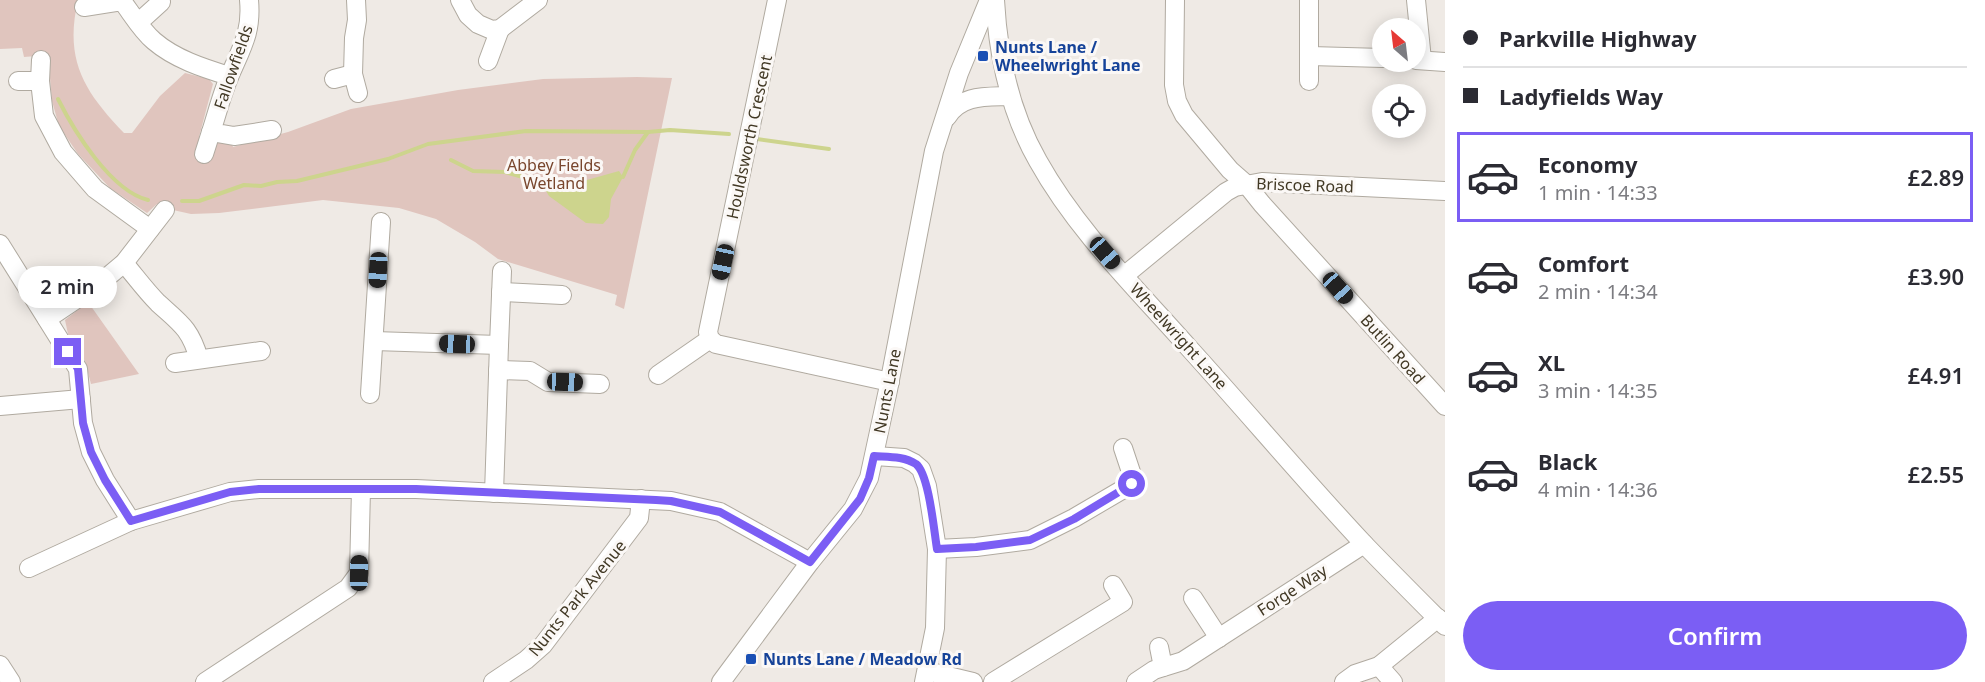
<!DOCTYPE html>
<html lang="en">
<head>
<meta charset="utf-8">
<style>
  :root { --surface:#fff; --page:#f7f7f7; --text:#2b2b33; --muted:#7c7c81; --line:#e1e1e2; --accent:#7b5ef4 }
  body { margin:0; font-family:"Noto Sans",sans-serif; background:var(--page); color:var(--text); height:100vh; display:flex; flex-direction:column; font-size:22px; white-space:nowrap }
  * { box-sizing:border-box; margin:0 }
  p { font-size:20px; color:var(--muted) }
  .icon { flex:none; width:33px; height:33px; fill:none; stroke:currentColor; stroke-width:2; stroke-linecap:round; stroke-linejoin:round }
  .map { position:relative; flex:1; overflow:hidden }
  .details { display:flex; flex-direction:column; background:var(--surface); width:540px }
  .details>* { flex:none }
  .banner { display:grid; align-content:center; height:132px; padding:0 18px; background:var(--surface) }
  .needle { width:39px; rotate:332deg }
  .buttons { position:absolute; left:1372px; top:18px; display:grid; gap:12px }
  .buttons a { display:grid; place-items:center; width:54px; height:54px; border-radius:50%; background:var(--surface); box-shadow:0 3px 15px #0003; font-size:30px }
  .end { position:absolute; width:27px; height:27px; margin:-14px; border:8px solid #7b5ef4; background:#fff; box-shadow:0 0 0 3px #fff }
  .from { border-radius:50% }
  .bubble { position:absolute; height:42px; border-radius:21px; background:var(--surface); box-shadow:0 3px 15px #0003; font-size:20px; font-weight:600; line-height:42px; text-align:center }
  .car { position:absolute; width:18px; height:36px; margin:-18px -9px; border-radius:8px; box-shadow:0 0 4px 2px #0007; background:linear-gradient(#222 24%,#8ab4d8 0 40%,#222 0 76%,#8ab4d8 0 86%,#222 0) }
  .banner b { display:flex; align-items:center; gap:21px; height:57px; font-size:22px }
  .banner b+b { border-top:2px solid var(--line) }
  .banner i { width:15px; height:15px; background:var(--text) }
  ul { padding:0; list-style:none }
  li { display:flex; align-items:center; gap:18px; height:90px; margin:0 12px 9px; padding:0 6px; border:3px solid transparent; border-radius:0px }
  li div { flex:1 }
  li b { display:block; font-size:22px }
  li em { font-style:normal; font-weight:600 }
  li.active { border-color:var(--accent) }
  li>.icon { width:54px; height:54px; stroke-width:1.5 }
  .primary-button { display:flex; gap:12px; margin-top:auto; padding:12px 18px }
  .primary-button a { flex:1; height:69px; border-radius:36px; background:var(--accent); color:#fff; font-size:24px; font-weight:600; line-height:69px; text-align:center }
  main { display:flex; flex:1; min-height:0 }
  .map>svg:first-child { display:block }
  .green { fill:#e0c5be }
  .water { fill:#cdd48d }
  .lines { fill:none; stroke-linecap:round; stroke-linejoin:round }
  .stream { stroke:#cdd48d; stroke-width:4 }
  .minor-casing { stroke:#b0aaa0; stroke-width:20 }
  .minor { stroke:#fff; stroke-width:18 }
  .route { stroke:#7b5ef4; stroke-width:8 }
  .transit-dot { fill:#1a4fb4; stroke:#fbf8f6; stroke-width:2 }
  .labels { text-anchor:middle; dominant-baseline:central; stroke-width:6; stroke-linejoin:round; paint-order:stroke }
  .transit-label { font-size:16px; font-weight:bold; fill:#164399; stroke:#fbf8f6; text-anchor:start }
  .street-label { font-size:16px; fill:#413824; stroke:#fbf8f6 }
  .park-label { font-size:16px; fill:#79462d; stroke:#fbf8f6 }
</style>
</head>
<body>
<main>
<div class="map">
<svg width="1445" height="682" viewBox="0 0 1445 682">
  <rect width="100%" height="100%" fill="#efeae5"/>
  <g class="green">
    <path d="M 0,0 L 78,0 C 64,60 84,91 124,133 L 132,133 L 160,96 L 185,73 L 209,79 L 213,84 L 199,137 L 232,144 L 233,147 L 288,132 L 351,109 L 458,90 L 543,79 L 637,77 L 672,78 L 624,309 L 615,305 L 617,295 L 498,259 L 475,242 L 436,219 L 399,208 L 323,200 L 219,213 L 191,214 L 173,210 L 157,204 L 147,213 L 110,188 L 78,154 L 59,126 L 52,101 L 48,55 L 24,57 L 22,48 L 0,49 Z"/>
    <polygon points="88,302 139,374 91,384 85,361 68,334 65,320"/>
  </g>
  <polygon class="water" points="619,171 623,177 611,199 609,217 603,224 586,223 549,196 546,191 548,187 562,187"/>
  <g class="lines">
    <g class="stream">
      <path d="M 58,99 C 74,131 111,191 148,200"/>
      <polyline points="757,139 829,149"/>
      <polyline points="451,160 473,171 505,172 523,177 534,185 547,189"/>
      <polyline points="623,177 635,150 648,132"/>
      <polyline points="182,201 199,201 244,185 261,186 277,182 297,181 388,159 428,144 526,131 648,132 670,130 729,134"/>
    </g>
    <defs>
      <g id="minor">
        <path d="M 249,0 C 252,32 242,47 230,75 C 222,93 217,114 211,132 L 234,136 L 272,130"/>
        <polyline points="356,0 357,20 354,38 353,74 358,93"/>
        <polyline points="460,0 468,15 478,24 492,30 500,29 538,0"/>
        <polyline points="777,0 708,332 710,339 716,344 890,382"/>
        <path d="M 995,0 C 998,56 1010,112 1038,161 C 1077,231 1136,288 1189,348 C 1248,413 1305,481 1365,545 C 1391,572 1418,599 1445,626"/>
        <polyline points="1175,0 1174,85 1177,101 1184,115 1230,170 1246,184 1262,204 1445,406"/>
        <polyline points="1416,0 1422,60"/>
        <path d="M 84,7 L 122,1 C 132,14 141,30 154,41 C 175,59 203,68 229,76"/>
        <polyline points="139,22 161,2"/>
        <polyline points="1310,56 1383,58"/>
        <polyline points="41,60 40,81 44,116 63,152 95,189 150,229"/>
        <polyline points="1416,60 1445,62"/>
        <polyline points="488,61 500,29"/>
        <polyline points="334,79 353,74"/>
        <polyline points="18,81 40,81"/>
        <polyline points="1309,81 1309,0"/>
        <path d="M 947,117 C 961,94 987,97 1010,96"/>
        <polyline points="204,154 211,132"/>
        <polyline points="0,244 78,369 83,423 91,452 105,480 131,521"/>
        <path d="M 124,263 C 135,276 146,291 158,303 C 180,323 190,328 199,359"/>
        <polyline points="1125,275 1226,192 1235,187 1262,182 1445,191"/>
        <polyline points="501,292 562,295"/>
        <polyline points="47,319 99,284 124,263 165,210"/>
        <polyline points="374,341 499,345 494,493"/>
        <polyline points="499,345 502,271"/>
        <polyline points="175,363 261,351"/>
        <polyline points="498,370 530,371 548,382 600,384"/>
        <polyline points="658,375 710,339"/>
        <polyline points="370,394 381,222"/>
        <polyline points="0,406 81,399"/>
        <polyline points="875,456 904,458 914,463 921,469 927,486 937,549 935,628 924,682"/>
        <polyline points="937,549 976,547 1030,540 1074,518 1132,484 1132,475 1123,448"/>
        <polyline points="29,568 131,521 230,492 259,489 416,489 671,501 720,512 810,562"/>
        <polyline points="1193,598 1219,638"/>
        <polyline points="1159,647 1163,667"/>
        <polyline points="0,665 11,682"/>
        <polyline points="1379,666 1393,682"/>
        <polyline points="927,671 973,682"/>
        <polyline points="205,682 348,588 359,573 361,489"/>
        <polyline points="493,682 526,660 543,645 639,518 641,499"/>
        <polyline points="721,682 810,562 853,509 869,478 888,390 934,151 959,73 989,0"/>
        <polyline points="993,682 1123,602 1113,585"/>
        <polyline points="1136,682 1154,670 1183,661 1364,544"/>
        <polyline points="1344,682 1355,674 1379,666 1438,618"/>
      </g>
    </defs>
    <use href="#minor" class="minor-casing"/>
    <use href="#minor" class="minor"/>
  </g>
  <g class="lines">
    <path class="route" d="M 68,352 L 78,369 L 83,423 L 91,452 L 105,480 L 131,521 L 230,492 L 259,489 L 416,489 L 656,500 L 671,501 L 720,512 L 810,562 L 860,499 L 869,478 L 874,456 C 888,457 904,456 916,464 C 929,474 934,531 937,549 L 976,547 L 1030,540 L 1074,519 L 1132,484"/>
  </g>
  <g class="transit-dot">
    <rect x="977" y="50" width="12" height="12" rx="3"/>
    <rect x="745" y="653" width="12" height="12" rx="3"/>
  </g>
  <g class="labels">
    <g class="transit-label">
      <text x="995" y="47">Nunts Lane /<tspan x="995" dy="18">Wheelwright Lane</tspan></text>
      <text x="763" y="659">Nunts Lane / Meadow Rd</text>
    </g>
    <g class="street-label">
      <text transform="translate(233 67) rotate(-71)">Fallowfields</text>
      <text transform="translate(749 137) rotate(-78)">Houldsworth Crescent</text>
      <text transform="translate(1305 185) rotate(2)">Briscoe Road</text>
      <text transform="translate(1179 336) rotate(48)">Wheelwright Lane</text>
      <text transform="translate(1393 349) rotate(48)">Butlin Road</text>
      <text transform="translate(887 391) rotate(-79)">Nunts Lane</text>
      <text transform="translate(1292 590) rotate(-33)">Forge Way</text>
      <text transform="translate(577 598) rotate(-51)">Nunts Park Avenue</text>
    </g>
    <g class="park-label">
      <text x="554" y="165">Abbey Fields<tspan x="554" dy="18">Wetland</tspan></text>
    </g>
  </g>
</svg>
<div class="buttons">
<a><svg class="needle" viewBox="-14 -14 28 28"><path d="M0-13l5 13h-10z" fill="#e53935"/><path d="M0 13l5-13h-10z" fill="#7c7c81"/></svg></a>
<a><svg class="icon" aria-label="locate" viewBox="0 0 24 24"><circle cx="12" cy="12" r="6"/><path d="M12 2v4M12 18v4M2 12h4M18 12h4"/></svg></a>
</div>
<i class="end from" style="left:1132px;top:484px"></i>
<i class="end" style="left:68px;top:352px"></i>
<div class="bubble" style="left:18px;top:266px;width:99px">2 min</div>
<i class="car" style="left:1105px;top:253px;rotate:139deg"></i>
<i class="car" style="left:723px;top:262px;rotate:192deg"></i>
<i class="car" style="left:378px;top:270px;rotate:183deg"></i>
<i class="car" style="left:1338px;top:288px;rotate:138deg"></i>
<i class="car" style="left:457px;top:344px;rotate:272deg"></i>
<i class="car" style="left:565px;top:382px;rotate:92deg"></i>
<i class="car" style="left:359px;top:573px;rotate:1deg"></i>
</div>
<section class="details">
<div class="banner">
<b><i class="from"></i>Parkville Highway</b>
<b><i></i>Ladyfields Way</b>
</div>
<ul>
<li class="active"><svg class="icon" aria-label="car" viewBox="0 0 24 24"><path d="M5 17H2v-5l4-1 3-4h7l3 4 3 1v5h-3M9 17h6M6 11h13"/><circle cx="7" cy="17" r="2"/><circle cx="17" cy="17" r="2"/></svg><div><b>Economy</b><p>1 min · 14:33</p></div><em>£2.89</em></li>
<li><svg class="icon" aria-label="car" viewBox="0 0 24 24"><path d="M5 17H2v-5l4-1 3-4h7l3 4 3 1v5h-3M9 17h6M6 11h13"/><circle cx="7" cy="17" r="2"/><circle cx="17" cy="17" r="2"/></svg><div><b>Comfort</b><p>2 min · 14:34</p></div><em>£3.90</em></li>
<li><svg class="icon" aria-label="car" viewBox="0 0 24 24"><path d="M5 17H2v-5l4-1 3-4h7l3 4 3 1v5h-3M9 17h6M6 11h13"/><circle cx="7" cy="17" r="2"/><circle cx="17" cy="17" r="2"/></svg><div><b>XL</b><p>3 min · 14:35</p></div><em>£4.91</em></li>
<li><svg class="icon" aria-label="car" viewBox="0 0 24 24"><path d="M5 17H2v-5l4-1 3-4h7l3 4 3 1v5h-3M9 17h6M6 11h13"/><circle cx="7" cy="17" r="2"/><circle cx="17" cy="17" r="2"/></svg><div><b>Black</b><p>4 min · 14:36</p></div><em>£2.55</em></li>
</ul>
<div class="primary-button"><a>Confirm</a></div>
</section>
</main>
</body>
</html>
